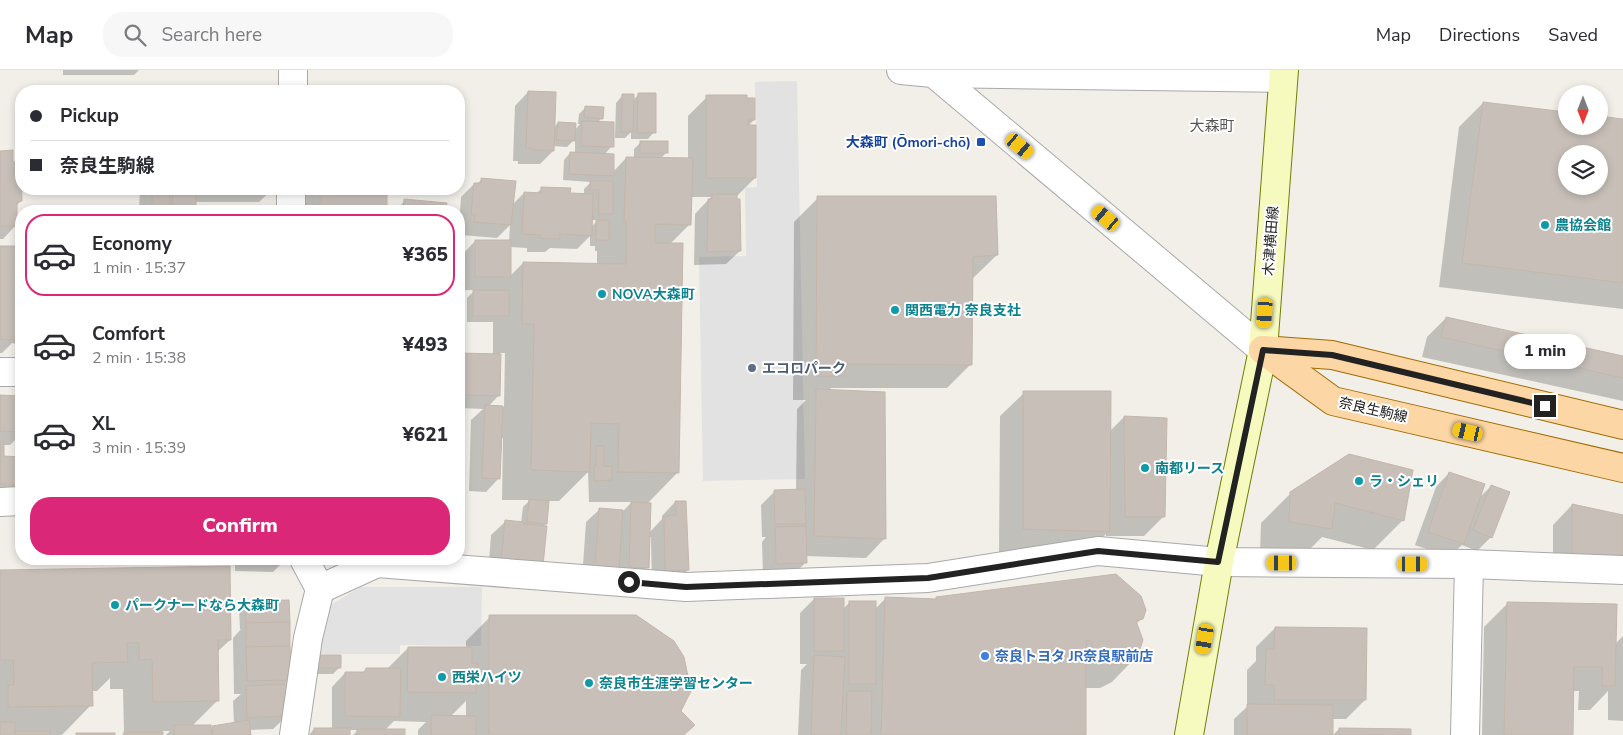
<!DOCTYPE html>
<html lang="en">
<head>
<meta charset="utf-8">
<style>
  :root { --surface:#fff; --page:#f7f7f7; --text:#2b2b33; --muted:#7c7c81; --line:#e1e1e2; --accent:#db2777 }
  body { margin:0; font-family:"Nunito Sans","Noto Sans JP",sans-serif; background:var(--page); color:var(--text); height:100vh; display:flex; flex-direction:column; font-size:19px; white-space:nowrap }
  * { box-sizing:border-box; margin:0 }
  p { font-size:16px; color:var(--muted) }
  .icon { flex:none; width:28px; height:28px; fill:none; stroke:currentColor; stroke-width:2; stroke-linecap:round; stroke-linejoin:round }
  .map { position:relative; flex:1; overflow:hidden }
  .side { position:absolute; left:15px; top:135px; width:450px; height:360px; display:flex; flex-direction:column; background:var(--surface); border-radius:20px; box-shadow:0 2px 8px #0003 }
  .side>* { flex:none }
  .hud { position:absolute; left:15px; top:15px; width:450px; height:110px; border-radius:20px; box-shadow:0 2px 8px #0003; display:grid; align-content:center; height:110px; padding:0 15px; background:var(--surface) }
  .needle { width:32px; rotate:180deg }
  .tools { position:absolute; left:1558px; top:15px; display:grid; gap:10px }
  .tools a { display:grid; place-items:center; width:50px; height:50px; border-radius:50%; background:var(--surface); box-shadow:0 2px 8px #0003; font-size:25px }
  .end { position:absolute; width:22px; height:22px; margin:-11px; border:6px solid #222; background:#fff; box-shadow:0 0 0 2px #fff }
  .from { border-radius:50% }
  .bubble { position:absolute; height:35px; border-radius:18px; background:var(--surface); box-shadow:0 2px 8px #0003; font-size:16px; font-weight:800; line-height:35px; text-align:center }
  .car { position:absolute; width:15px; height:30px; margin:-15px -8px; border-radius:6px; box-shadow:0 0 4px 1px #0007; background:linear-gradient(#f5c518 24%,#345 0 40%,#f5c518 0 76%,#345 0 86%,#f5c518 0) }
  .hud b { display:flex; align-items:center; gap:18px; height:48px; font-size:19px }
  .hud b+b { border-top:1px solid var(--line) }
  .hud i { width:12px; height:12px; background:var(--text) }
  ul { padding:9px 0 0; list-style:none }
  li { display:flex; align-items:center; gap:15px; height:82px; margin:0 10px 8px; padding:0 5px; border:2px solid transparent; border-radius:20px }
  li div { flex:1 }
  li b { display:block; font-size:19px }
  li em { font-style:normal; font-weight:800 }
  li.on { border-color:var(--accent) }
  li>.icon { width:45px; height:45px; stroke-width:1.5 }
  .button { display:flex; gap:10px; margin-top:auto; padding:10px 15px }
  .button a { flex:1; height:58px; border-radius:20px; background:var(--accent); color:#fff; font-size:20px; font-weight:800; line-height:58px; text-align:center }
  header { display:flex; align-items:center; gap:30px; box-sizing:border-box; height:70px; padding:0 25px; background:var(--surface); border-bottom:1px solid var(--line) }
  header strong { font-size:24px }
  nav { display:flex; gap:28px; margin-inline-start:auto; font-size:18px }
  .search { width:350px; height:45px; background:var(--page); display:flex; align-items:center; gap:12px; box-sizing:border-box; padding:0 18px; border-radius:20px; color:var(--muted); font-size:19px }
  .map>svg:first-child { display:block }
  .parking { fill:#e2e2e2 }
  .shadow { fill:#0003; fill-rule:evenodd }
  .building { fill:#c7bfb8; stroke:#c4b6ab; fill-rule:evenodd }
  .lines { fill:none; stroke-linecap:round; stroke-linejoin:round }
  .minor-casing { stroke:#a9a9a9; stroke-width:30 }
  .tertiary-casing { stroke:#a9a9a9; stroke-width:30 }
  .secondary-casing { stroke:#707d05; stroke-width:30 }
  .primary-casing { stroke:#a06b00; stroke-width:30 }
  .minor { stroke:#fff; stroke-width:28 }
  .tertiary { stroke:#fff; stroke-width:28 }
  .secondary { stroke:#f7fabf; stroke-width:28 }
  .primary { stroke:#fcd6a4; stroke-width:28 }
  .route { stroke:#222; stroke-width:6 }
  .transit-dot { fill:#1a4fb4; stroke:#fff; stroke-width:2 }
  .culture-dot { fill:#0f9aa8; stroke:#fff; stroke-width:2 }
  .service-dot { fill:#5c6f8a; stroke:#fff; stroke-width:2 }
  .shop-dot { fill:#3f7fe0; stroke:#fff; stroke-width:2 }
  .labels { text-anchor:middle; dominant-baseline:central; stroke-width:4; stroke-linejoin:round; paint-order:stroke }
  .transit-label { font-size:14px; font-weight:bold; fill:#164399; stroke:#fff; text-anchor:end }
  .culture-label { font-size:14px; font-weight:bold; fill:#0d838f; stroke:#fff; text-anchor:start }
  .street-label { font-size:14px; fill:#222; stroke:#fff }
  .service-label { font-size:14px; font-weight:bold; fill:#4e5e75; stroke:#fff; text-anchor:start }
  .shop-label { font-size:14px; font-weight:bold; fill:#366cbe; stroke:#fff; text-anchor:start }
  .neighbourhood-label { font-size:15px; fill:#555; stroke:#fff }
</style>
</head>
<body>
<header>
<strong>Map</strong>
<div class="search"><svg class="icon" aria-label="search" viewBox="0 0 24 24"><circle cx="10" cy="10" r="6"/><path d="M15 15l6 6"/></svg>Search here</div>
<nav><a>Map</a><a>Directions</a><a>Saved</a></nav>
</header>
<div class="map">
<svg width="1623" height="665" viewBox="0 0 1623 665">
  <rect width="100%" height="100%" fill="#f2efe9"/>
  <g class="parking">
    <polygon points="797,11 805,409 703,411 699,187 746,186 745,118 757,117 755,12"/>
    <polygon points="361,517 482,517 481,576 400,575 400,584 316,584 327,537"/>
  </g>
  <g class="shadow">
    <polygon points="63,0 139,0 134,5 63,5"/>
    <path d="M 528,22 L 554,57 L 558,53 L 575,60 L 580,54 L 578,54 L 579,44 L 586,37 L 602,48 L 598,52 L 612,76 L 604,85 L 613,102 L 626,88 L 634,88 L 634,79 L 641,72 L 666,83 L 660,89 L 688,89 L 688,46 L 707,27 L 754,50 L 748,56 L 755,108 L 736,127 L 740,181 L 726,194 L 694,195 L 695,144 L 711,127 L 691,127 L 690,154 L 670,174 L 677,403 L 647,434 L 649,463 L 662,449 L 662,446 L 675,432 L 688,500 L 674,513 L 652,514 L 651,467 L 649,467 L 648,497 L 634,511 L 582,510 L 586,452 L 600,439 L 623,441 L 632,432 L 589,432 L 588,402 L 559,431 L 548,431 L 546,454 L 488,504 L 491,465 L 505,452 L 521,453 L 523,437 L 530,430 L 502,430 L 503,368 L 501,368 L 499,408 L 486,422 L 469,421 L 471,350 L 483,339 L 459,338 L 459,285 L 493,285 L 493,252 L 467,252 L 467,228 L 475,220 L 462,220 L 462,185 L 475,171 L 509,171 L 510,155 L 497,168 L 461,165 L 462,158 L 459,158 L 461,127 L 474,114 L 477,114 L 482,109 L 512,135 L 524,123 L 536,124 L 542,118 L 569,125 L 584,125 L 584,119 L 591,112 L 563,110 L 564,90 L 570,83 L 575,83 L 575,69 L 567,77 L 553,76 L 553,81 L 540,94 L 518,94 L 518,91 L 513,91 L 515,36 ZM 591,150 L 596,150 L 596,152 L 591,157 ZM 590,166 L 590,176 L 595,176 L 595,181 L 597,181 L 597,194 L 523,193 L 510,206 L 510,177 L 527,178 L 527,182 L 545,182 L 550,178 L 577,179 ZM 500,283 L 505,283 L 504,337 L 488,337 L 499,325 Z"/>
    <polygon points="639,24 654,62 648,69 631,69 631,62 625,68 615,68 616,33 622,26 633,30"/>
    <path d="M 1483,33 L 1566,43 L 1566,56 L 1599,56 L 1599,47 L 1623,50 L 1623,239 L 1439,217 L 1459,57 ZM 1566,84 L 1599,84 L 1599,116 L 1566,116 Z"/>
    <polygon points="0,82 12,93 21,131 16,136 16,155 3,169 0,169"/>
    <polygon points="140,119 273,119 259,132 195,132 195,141 139,141"/>
    <polygon points="293,119 386,119 386,141 291,141"/>
    <polygon points="818,128 997,185 972,209 971,294 947,318 831,318 828,321 885,468 866,488 805,486 806,492 792,506 763,507 762,472 766,467 762,467 761,435 775,421 796,421 797,339 806,330 793,330 794,152"/>
    <polygon points="405,131 446,134 445,141 394,141"/>
    <polygon points="214,137 272,138 272,141 209,141"/>
    <polygon points="0,177 21,178 21,267 15,274 12,273 2,283 0,283"/>
    <polygon points="1446,248 1623,288 1623,331 1422,287 1427,267"/>
    <polygon points="1024,323 1110,361 1124,347 1163,447 1144,466 1106,466 1106,464 1085,485 999,483 1000,346"/>
    <polygon points="0,326 21,327 21,364 10,375 3,375 2,387 17,388 21,383 21,427 0,428"/>
    <polygon points="1412,401 1402,451 1373,480 1322,467 1301,488 1260,482 1261,453 1291,423"/>
    <polygon points="1449,403 1478,429 1491,416 1491,467 1477,481 1462,475 1449,487 1415,475 1436,417"/>
    <polygon points="1572,435 1623,446 1623,505 1553,505 1553,455"/>
    <polygon points="235,489 286,489 273,502 235,501"/>
    <polygon points="0,501 230,570 217,582 218,630 192,656 209,660 213,657 234,654 233,631 241,624 234,624 233,568 241,559 240,559 239,539 246,532 290,609 283,616 287,646 273,659 249,660 250,665 166,665 170,661 162,661 162,665 122,665 125,662 124,662 123,619 110,619 110,608 97,621 91,621 91,635 62,665 0,665"/>
    <polygon points="886,528 935,530 937,528 1142,548 1136,554 1136,587 1112,612 1100,618 1085,618 1085,665 798,665 801,600 807,594 800,594 800,543 814,529 842,540 850,532 875,539"/>
    <polygon points="1508,533 1614,575 1623,566 1623,651 1608,650 1608,621 1590,640 1578,640 1579,621 1573,621 1572,665 1482,665 1484,557"/>
    <path d="M 490,547 L 680,642 L 683,665 L 418,665 L 418,660 L 426,652 L 394,651 L 385,660 L 404,665 L 353,665 L 358,660 L 349,660 L 349,665 L 309,665 L 314,659 L 332,659 L 332,617 L 345,603 L 362,603 L 366,599 L 387,599 L 408,578 L 466,578 L 466,571 ZM 466,631 L 466,647 L 450,647 Z"/>
    <polygon points="1275,558 1365,630 1346,649 1332,649 1331,665 1234,665 1234,649 1250,634 1247,634 1247,600 1256,591 1256,577"/>
    <polygon points="319,587 340,597 333,604 312,604"/>
    <polygon points="1339,659 1409,665 1333,665"/>
  </g>
  <g class="building">
    <polygon points="528,21 556,22 554,81 532,80 532,78 526,78"/>
    <polygon points="638,23 656,23 656,63 637,63"/>
    <polygon points="622,24 634,24 633,62 621,62"/>
    <polygon points="706,25 747,25 747,28 755,28 755,50 748,50 748,55 756,55 756,108 706,108"/>
    <path d="M 1483,32 L 1566,42 L 1566,56 L 1599,56 L 1599,46 L 1623,49 L 1623,213 L 1462,193 ZM 1566,84 L 1599,84 L 1599,116 L 1566,116 Z"/>
    <polygon points="585,36 604,37 603,49 584,47"/>
    <polygon points="582,51 614,52 614,77 581,76"/>
    <polygon points="558,52 576,53 575,71 556,70"/>
    <rect x="640" y="71" width="28" height="12"/>
    <polygon points="13,80 13,92 21,91 22,131 17,132 17,156 0,156 0,81"/>
    <polygon points="570,82 614,84 614,106 569,104"/>
    <polygon points="626,87 693,88 691,155 655,154 655,173 683,173 679,403 618,402 619,354 591,353 590,402 531,400 534,254 522,254 523,192 626,194 626,152 624,152"/>
    <polygon points="481,108 516,111 511,155 474,152 475,145 471,144 474,113 481,113"/>
    <polygon points="590,111 613,111 613,144 598,144 599,120 590,120"/>
    <polygon points="541,117 571,118 570,123 593,124 592,166 560,164 560,169 540,168 540,165 522,164 524,122 541,123"/>
    <rect x="152" y="119" width="18" height="22"/>
    <polygon points="173,119 196,119 196,141 172,141"/>
    <rect x="320" y="119" width="67" height="22"/>
    <polygon points="712,124 737,124 737,129 740,129 741,181 707,182 708,129 712,129"/>
    <polygon points="817,126 996,126 998,185 973,187 972,295 847,294 844,306 816,306"/>
    <polygon points="404,129 447,133 446,141 403,141"/>
    <rect x="213" y="136" width="61" height="5"/>
    <rect x="596" y="150" width="13" height="20"/>
    <rect x="475" y="170" width="36" height="37"/>
    <polygon points="0,176 21,176 21,260 17,260 17,270 0,269"/>
    <rect x="473" y="220" width="36" height="26"/>
    <polygon points="1446,247 1623,286 1623,308 1441,267"/>
    <polygon points="459,283 501,284 500,326 459,325"/>
    <polygon points="816,319 885,322 886,469 814,466"/>
    <polygon points="1023,321 1111,321 1110,462 1023,459"/>
    <polygon points="0,325 21,326 21,362 0,361"/>
    <polygon points="485,335 503,336 500,409 482,408"/>
    <polygon points="1124,346 1167,348 1165,447 1125,447"/>
    <polygon points="0,372 4,372 4,386 21,387 21,415 0,414"/>
    <polygon points="596,376 604,376 604,396 612,396 612,410 594,411 594,396 596,396"/>
    <polygon points="1349,384 1413,400 1404,451 1335,433 1332,459 1289,452 1290,422"/>
    <polygon points="1449,402 1485,414 1464,474 1428,462"/>
    <polygon points="1491,415 1510,422 1492,468 1473,460"/>
    <polygon points="805,419 806,454 775,454 774,420"/>
    <polygon points="529,429 549,431 547,454 527,452"/>
    <polygon points="675,431 686,431 689,500 665,501 664,446 676,445"/>
    <polygon points="631,432 651,433 649,498 629,497"/>
    <polygon points="1572,434 1623,445 1623,486 1572,487"/>
    <polygon points="599,438 623,440 619,499 595,497"/>
    <polygon points="505,450 524,452 524,454 547,456 543,495 501,491"/>
    <polygon points="806,456 807,493 776,494 775,457"/>
    <polygon points="230,496 231,570 218,570 219,631 153,632 152,589 139,590 139,573 127,573 128,592 92,593 93,636 8,637 8,615 14,615 13,590 0,590 0,500"/>
    <polygon points="1116,504 1141,526 1146,540 1143,549 1136,551 1143,570 1137,588 1125,594 1110,595 1102,591 1095,584 1091,571 1086,570 1086,665 881,665 885,527 936,529 936,527"/>
    <rect x="814" y="528" width="30" height="53"/>
    <polygon points="289,530 290,552 246,553 245,531"/>
    <rect x="849" y="531" width="27" height="83"/>
    <polygon points="1507,532 1617,534 1615,616 1602,616 1602,597 1574,597 1573,665 1504,665"/>
    <polygon points="489,545 636,545 674,571 684,587 691,621 681,641 695,655 684,665 489,665"/>
    <polygon points="290,552 290,576 246,577 246,553"/>
    <polygon points="1275,557 1367,558 1366,630 1274,630 1274,615 1265,615 1266,579 1274,579"/>
    <polygon points="290,576 291,610 247,611 246,577"/>
    <polygon points="408,577 472,577 472,593 477,593 476,623 407,622"/>
    <polygon points="319,585 341,585 341,598 318,598"/>
    <polygon points="814,585 845,587 841,665 811,665"/>
    <polygon points="366,598 401,598 400,647 345,646 345,602 365,602"/>
    <polygon points="287,614 288,646 247,648 246,616"/>
    <polygon points="847,621 872,621 871,665 846,665"/>
    <polygon points="1247,634 1333,635 1333,665 1247,665"/>
    <polygon points="431,645 476,646 476,665 431,665"/>
    <polygon points="249,650 251,665 213,665 212,656"/>
    <rect x="0" y="652" width="15" height="13"/>
    <rect x="174" y="655" width="37" height="10"/>
    <rect x="314" y="658" width="36" height="7"/>
    <polygon points="1339,658 1411,659 1411,665 1339,665"/>
    <rect x="357" y="659" width="48" height="6"/>
    <rect x="15" y="661" width="35" height="4"/>
    <rect x="124" y="662" width="39" height="3"/>
    <rect x="76" y="663" width="39" height="2"/>
  </g>
  <g class="lines">
    <defs>
      <g id="minor">
        <polyline points="901,0 933,3 1283,8"/>
        <polyline points="293,21 293,0"/>
        <polyline points="291,141 291,119"/>
        <polyline points="0,302 21,302"/>
        <polyline points="0,432 21,431"/>
        <polyline points="320,519 377,493 686,517 928,508 1098,481 1219,492 1469,494 1623,500"/>
        <polyline points="294,665 308,568 320,519 304,489"/>
        <polyline points="1465,665 1469,494"/>
      </g>
      <polyline id="tertiary" points="930,0 1263,280"/>
      <polyline id="secondary" points="1189,665 1219,492 1263,280 1284,0"/>
      <g id="primary">
        <polyline points="1263,280 1333,331 1623,398"/>
        <polyline points="1263,280 1332,285 1623,355"/>
      </g>
    </defs>
    <use href="#minor" class="minor-casing"/>
    <use href="#tertiary" class="tertiary-casing"/>
    <use href="#secondary" class="secondary-casing"/>
    <use href="#primary" class="primary-casing"/>
    <use href="#minor" class="minor"/>
    <use href="#tertiary" class="tertiary"/>
    <use href="#secondary" class="secondary"/>
    <use href="#primary" class="primary"/>
  </g>
  <g class="lines">
    <polyline class="route" points="629,512 686,517 928,508 1098,481 1218,492 1263,280 1332,285 1545,336"/>
  </g>
  <rect class="transit-dot" x="976" y="67" width="10" height="10" rx="2.5"/>
  <g class="culture-dot">
    <circle cx="1545" cy="155" r="5"/>
    <circle cx="602" cy="224" r="5"/>
    <circle cx="895" cy="240" r="5"/>
    <circle cx="1145" cy="398" r="5"/>
    <circle cx="1359" cy="411" r="5"/>
    <circle cx="115" cy="535" r="5"/>
    <circle cx="442" cy="607" r="5"/>
    <circle cx="589" cy="613" r="5"/>
  </g>
  <circle class="service-dot" cx="752" cy="298" r="5"/>
  <circle class="shop-dot" cx="985" cy="586" r="5"/>
  <g class="labels">
    <g class="transit-label">
      <text x="971" y="72">大森町 (Ōmori-chō)</text>
    </g>
    <g class="culture-label">
      <text x="1555" y="155">農協会館</text>
      <text x="612" y="224">NOVA大森町</text>
      <text x="905" y="240">関西電力 奈良支社</text>
      <text x="1155" y="398">南都リース</text>
      <text x="1369" y="411">ラ・シェリ</text>
      <text x="125" y="535">パークナードなら大森町</text>
      <text x="452" y="607">西栄ハイツ</text>
      <text x="599" y="613">奈良市生涯学習センター</text>
    </g>
    <g class="street-label">
      <text transform="translate(1271 171) rotate(-86)">木津横田線</text>
      <text transform="translate(1373 340) rotate(13)">奈良生駒線</text>
    </g>
    <g class="service-label">
      <text x="762" y="298">エコロパーク</text>
    </g>
    <g class="shop-label">
      <text x="995" y="586">奈良トヨタ JR奈良駅前店</text>
    </g>
    <g class="neighbourhood-label">
      <text x="1212" y="56">大森町</text>
    </g>
  </g>
</svg>
<div class="tools">
<a><svg class="needle" viewBox="-14 -14 28 28"><path d="M0-13l5 13h-10z" fill="#e53935"/><path d="M0 13l5-13h-10z" fill="#7c7c81"/></svg></a>
<a><svg class="icon" aria-label="layers" viewBox="0 0 24 24"><path d="M12 4l9 5-9 5-9-5zM3 14l9 5 9-5"/></svg></a>
</div>
<i class="end from" style="left:629px;top:512px"></i>
<i class="end" style="left:1545px;top:336px"></i>
<div class="bubble" style="left:1504px;top:264px;width:82px">1 min</div>
<i class="car" style="left:1020px;top:76px;rotate:130deg"></i>
<i class="car" style="left:1106px;top:148px;rotate:310deg"></i>
<i class="car" style="left:1265px;top:243px;rotate:184deg"></i>
<i class="car" style="left:1468px;top:362px;rotate:283deg"></i>
<i class="car" style="left:1282px;top:493px;rotate:270deg"></i>
<i class="car" style="left:1413px;top:494px;rotate:90deg"></i>
<i class="car" style="left:1205px;top:569px;rotate:190deg"></i>
<div class="hud">
<b><i class="from"></i>Pickup</b>
<b><i></i>奈良生駒線</b>
</div>
<section class="side">
<ul>
<li class="on"><svg class="icon" aria-label="car" viewBox="0 0 24 24"><path d="M5 17H2v-5l4-1 3-4h7l3 4 3 1v5h-3M9 17h6M6 11h13"/><circle cx="7" cy="17" r="2"/><circle cx="17" cy="17" r="2"/></svg><div><b>Economy</b><p>1 min · 15:37</p></div><em>¥365</em></li>
<li><svg class="icon" aria-label="car" viewBox="0 0 24 24"><path d="M5 17H2v-5l4-1 3-4h7l3 4 3 1v5h-3M9 17h6M6 11h13"/><circle cx="7" cy="17" r="2"/><circle cx="17" cy="17" r="2"/></svg><div><b>Comfort</b><p>2 min · 15:38</p></div><em>¥493</em></li>
<li><svg class="icon" aria-label="car" viewBox="0 0 24 24"><path d="M5 17H2v-5l4-1 3-4h7l3 4 3 1v5h-3M9 17h6M6 11h13"/><circle cx="7" cy="17" r="2"/><circle cx="17" cy="17" r="2"/></svg><div><b>XL</b><p>3 min · 15:39</p></div><em>¥621</em></li>
</ul>
<div class="button"><a>Confirm</a></div>
</section>
</div>
</body>
</html>
